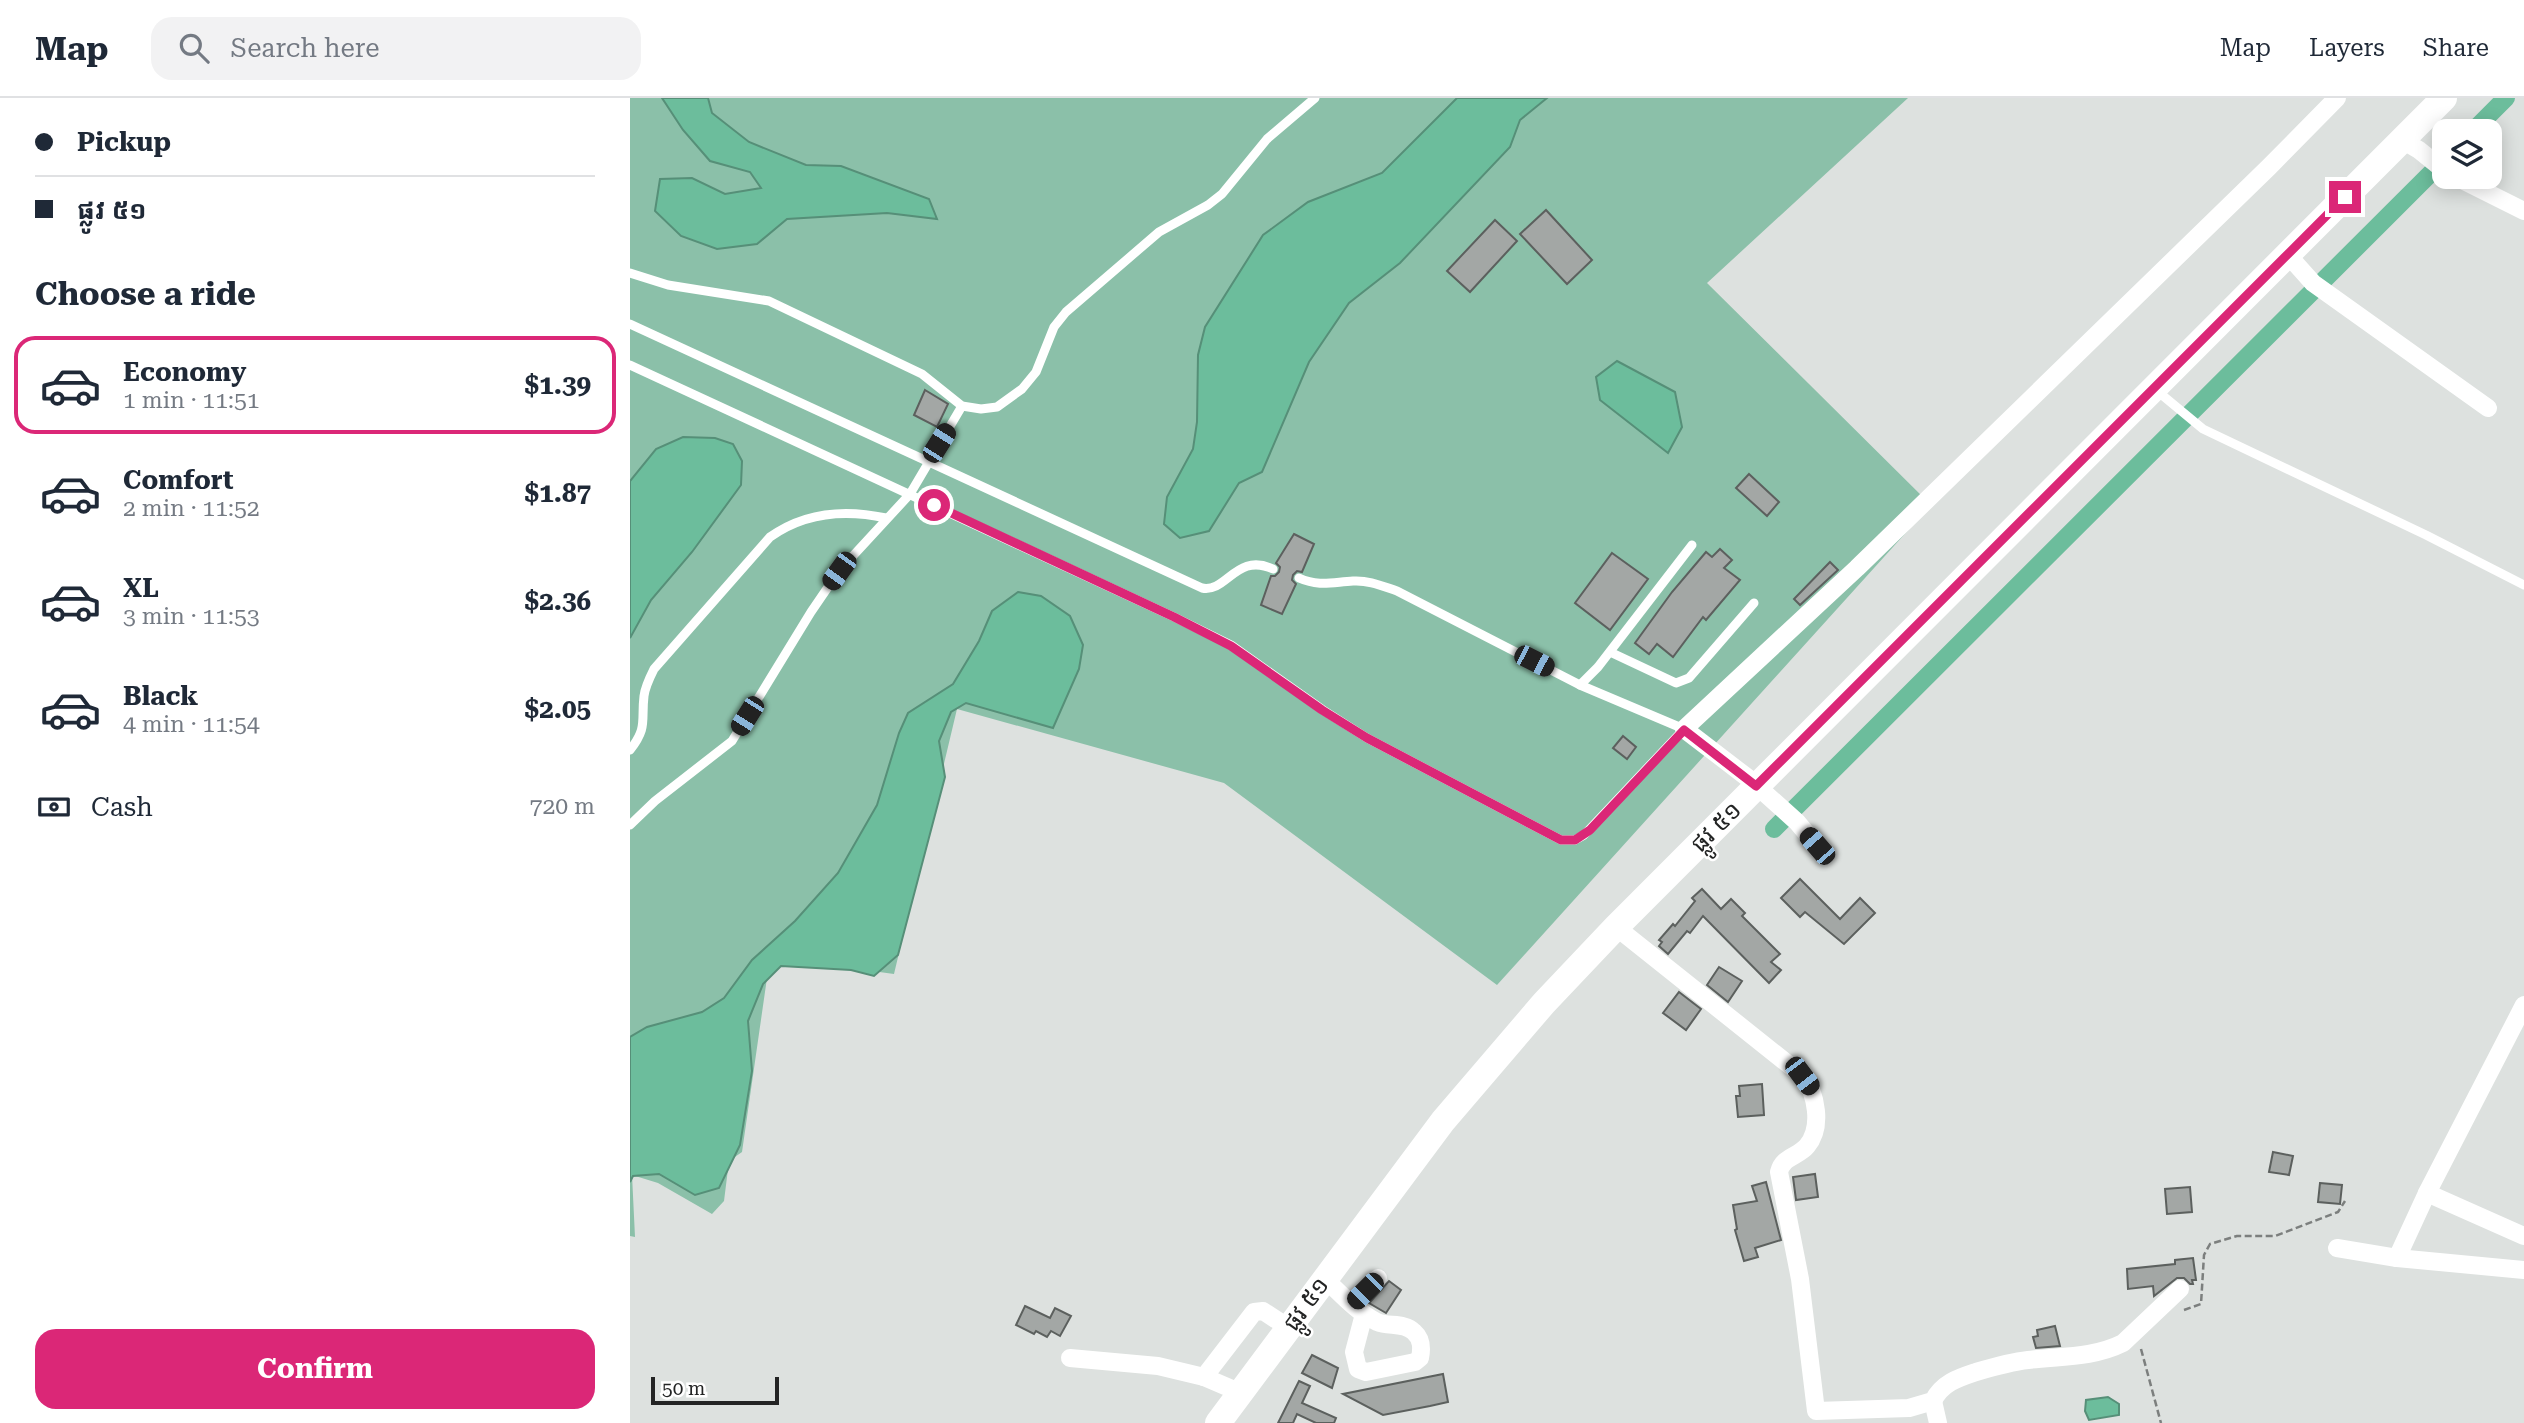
<!DOCTYPE html>
<html lang="en">
<head>
<meta charset="utf-8">
<style>
  :root { --surface:#fff; --page:#f2f2f3; --text:#1f2937; --muted:#747a83; --line:#e0e1e3; --accent:#db2777 }
  body { margin:0; font-family:"Roboto Serif","Noto Sans Khmer",serif; background:var(--page); color:var(--text); height:100vh; display:flex; flex-direction:column; font-size:26px; white-space:nowrap }
  * { box-sizing:border-box; margin:0 }
  p { font-size:23px; color:var(--muted) }
  .icon { flex:none; width:38px; height:38px; fill:none; stroke:currentColor; stroke-width:2; stroke-linecap:round; stroke-linejoin:round }
  .map { position:relative; flex:1; overflow:hidden }
  .side { display:flex; flex-direction:column; background:var(--surface); width:630px }
  .side>* { flex:none }
  .guide { display:grid; align-content:center; height:154px; padding:0 35px; background:var(--surface) }
  .buttons { position:absolute; left:1802px; top:21px; display:grid; gap:14px }
  .buttons a { display:grid; place-items:center; width:70px; height:70px; border-radius:14px; background:var(--surface); box-shadow:0 4px 18px #0003; font-size:35px }
  .scale { position:absolute; left:21px; bottom:18px; width:128px; box-sizing:border-box; padding-left:7px; border:4px solid #232424; border-top:0; font-size:19px; line-height:24px; white-space:nowrap; color:#232424; -webkit-text-stroke:5px #fff; paint-order:stroke }
  .end { position:absolute; width:32px; height:32px; margin:-16px; border:9px solid #db2777; background:#fff; box-shadow:0 0 0 4px #fff }
  .from { border-radius:50% }
  .car { position:absolute; width:21px; height:42px; margin:-21px -10px; border-radius:9px; box-shadow:0 0 5px 2px #0007; background:linear-gradient(#222 24%,#8ab4d8 0 40%,#222 0 76%,#8ab4d8 0 86%,#222 0) }
  .guide b { display:flex; align-items:center; gap:24px; height:66px; font-size:26px }
  .guide b+b { border-top:2px solid var(--line) }
  .guide i { width:18px; height:18px; background:var(--text) }
  ul { padding:0; list-style:none }
  li { display:flex; align-items:center; gap:21px; height:98px; margin:0 14px 10px; padding:0 21px; border:4px solid transparent; border-radius:21px }
  li div { flex:1 }
  li b { display:block; font-size:26px }
  li em { font-style:normal; font-weight:700 }
  li.active { border-color:var(--accent) }
  li>.icon { width:63px; height:63px; stroke-width:1.5 }
  h2 { padding:0 35px; font-size:32px; line-height:84px }
  .pay { display:flex; align-items:center; gap:18px; height:77px; padding:0 35px; font-size:26px }
  .pay p { margin-inline-start:auto }
  .action { display:flex; gap:14px; margin-top:auto; padding:14px 35px }
  .action a { flex:1; height:80px; border-radius:21px; background:var(--accent); color:#fff; font-size:28px; font-weight:700; line-height:80px; text-align:center }
  header { display:flex; align-items:center; gap:42px; box-sizing:border-box; height:98px; padding:0 35px; background:var(--surface); border-bottom:2px solid var(--line) }
  header strong { font-size:33px }
  nav { display:flex; gap:38px; margin-inline-start:auto; font-size:24px }
  .search { width:490px; height:63px; background:var(--page); display:flex; align-items:center; gap:18px; box-sizing:border-box; padding:0 24px; border-radius:21px; color:var(--muted); font-size:26px }
  main { display:flex; flex:1; min-height:0 }
  .map>svg:first-child { display:block }
  .green { fill:#8bc0a9 }
  .water { fill:#6cbd9c; stroke:#568f78; stroke-width:2 }
  .lines { fill:none; stroke-linecap:round; stroke-linejoin:round }
  .canal { stroke:#6cbd9c; stroke-width:18 }
  .building { fill:#a3a7a5; stroke:#5c605e; stroke-width:2 }
  .path { stroke:#7c7f7e; stroke-width:2.5; stroke-dasharray:7 3.5; stroke-linecap:butt }
  .service { stroke:#fff; stroke-width:9 }
  .minor { stroke:#fff; stroke-width:18 }
  .secondary { stroke:#fff; stroke-width:26 }
  .route { stroke:#db2777; stroke-width:9 }
  .labels { text-anchor:middle; dominant-baseline:central; stroke-width:5; stroke-linejoin:round; paint-order:stroke }
  .street-label { font-size:24px; fill:#232424; stroke:#fff }
</style>
</head>
<body>
<header>
<strong>Map</strong>
<div class="search"><svg class="icon" aria-label="search" viewBox="0 0 24 24"><circle cx="10" cy="10" r="6"/><path d="M15 15l6 6"/></svg>Search here</div>
<nav><a>Map</a><a>Layers</a><a>Share</a></nav>
</header>
<main>
<section class="side">
<div class="guide">
<b><i class="from"></i>Pickup</b>
<b><i></i>ផ្លូវ ៥១</b>
</div>
<h2>Choose a ride</h2>
<ul>
<li class="active"><svg class="icon" aria-label="car" viewBox="0 0 24 24"><path d="M5 17H2v-5l4-1 3-4h7l3 4 3 1v5h-3M9 17h6M6 11h13"/><circle cx="7" cy="17" r="2"/><circle cx="17" cy="17" r="2"/></svg><div><b>Economy</b><p>1 min · 11:51</p></div><em>$1.39</em></li>
<li><svg class="icon" aria-label="car" viewBox="0 0 24 24"><path d="M5 17H2v-5l4-1 3-4h7l3 4 3 1v5h-3M9 17h6M6 11h13"/><circle cx="7" cy="17" r="2"/><circle cx="17" cy="17" r="2"/></svg><div><b>Comfort</b><p>2 min · 11:52</p></div><em>$1.87</em></li>
<li><svg class="icon" aria-label="car" viewBox="0 0 24 24"><path d="M5 17H2v-5l4-1 3-4h7l3 4 3 1v5h-3M9 17h6M6 11h13"/><circle cx="7" cy="17" r="2"/><circle cx="17" cy="17" r="2"/></svg><div><b>XL</b><p>3 min · 11:53</p></div><em>$2.36</em></li>
<li><svg class="icon" aria-label="car" viewBox="0 0 24 24"><path d="M5 17H2v-5l4-1 3-4h7l3 4 3 1v5h-3M9 17h6M6 11h13"/><circle cx="7" cy="17" r="2"/><circle cx="17" cy="17" r="2"/></svg><div><b>Black</b><p>4 min · 11:54</p></div><em>$2.05</em></li>
</ul>
<div class="pay"><svg class="icon" aria-label="cash" viewBox="0 0 24 24"><path d="M3 7h18v10H3z"/><circle cx="12" cy="12" r="2"/></svg>Cash<p>720 m</p></div>
<div class="action"><a>Confirm</a></div>
</section>
<div class="map">
<svg width="1894" height="1325" viewBox="0 0 1894 1325">
  <rect width="100%" height="100%" fill="#dde1df"/>
  <polygon class="green" points="0,0 1278,0 1077,185 1301,407 867,887 594,685 327,611 264,876 140,859 112,1054 99,1063 94,1103 82,1116 28,1085 2,1077 5,1139 0,1138"/>
  <g class="water">
    <polygon points="32,0 78,0 82,15 119,44 176,67 211,68 299,101 307,121 257,115 157,121 127,146 87,151 51,138 25,113 30,81 62,80 95,96 131,90 120,74 80,63 53,32"/>
    <polygon points="827,0 917,0 890,22 880,49 770,165 719,205 679,264 632,374 609,385 579,433 550,440 534,426 537,399 563,351 567,324 568,257 575,229 633,137 678,104 752,75"/>
    <polygon points="987,263 1045,294 1052,329 1038,355 970,302 966,279"/>
    <polygon points="53,339 85,340 103,346 112,363 111,387 62,454 21,502 0,540 0,383 26,351"/>
    <polygon points="388,494 411,498 440,518 453,547 449,571 423,630 336,605 321,614 309,643 315,679 268,857 244,878 221,872 151,868 133,886 118,923 122,973 110,1047 89,1090 65,1097 29,1076 3,1078 0,1084 0,939 17,929 72,914 94,900 122,862 165,823 208,775 247,707 269,635 278,615 323,586 349,543 362,513"/>
    <polygon points="1478,1299 1489,1306 1489,1317 1459,1322 1455,1313 1456,1302"/>
  </g>
  <g class="lines">
    <g class="canal">
      <polyline points="1843,33 1876,0"/>
      <polyline points="1144,731 1815,61"/>
    </g>
  </g>
  <g class="building">
    <polygon points="916,112 962,162 937,186 890,136"/>
    <polygon points="865,122 887,143 840,194 817,173"/>
    <polygon points="295,292 318,306 307,329 284,317"/>
    <polygon points="1119,376 1149,404 1137,418 1106,390"/>
    <polygon points="664,436 684,446 672,474 667,473 663,477 662,482 666,486 652,516 631,507 641,478 645,478 649,474 650,469 646,465"/>
    <polygon points="1090,451 1102,462 1094,470 1110,482 1076,522 1073,519 1043,559 1027,546 1019,556 1005,545 1042,494 1076,454 1082,459"/>
    <polygon points="982,455 1018,481 980,532 945,505"/>
    <polygon points="1200,464 1208,472 1170,507 1164,501"/>
    <polygon points="993,638 1006,649 997,661 983,650"/>
    <polygon points="1170,781 1210,821 1230,800 1245,815 1214,846 1175,814 1170,819 1151,800"/>
    <polygon points="1072,791 1091,811 1101,801 1115,815 1112,818 1150,856 1141,864 1151,872 1139,885 1073,818 1060,835 1057,833 1038,856 1029,848 1032,844 1029,842 1043,826 1045,828 1065,803 1062,800"/>
    <polygon points="1089,869 1112,883 1098,904 1077,887"/>
    <polygon points="1049,894 1071,911 1056,932 1033,915"/>
    <polygon points="1132,986 1134,1017 1108,1019 1106,998 1110,998 1109,988"/>
    <polygon points="1643,1054 1663,1058 1659,1077 1639,1074"/>
    <polygon points="1185,1076 1188,1099 1166,1102 1163,1079"/>
    <polygon points="1136,1084 1151,1142 1125,1150 1128,1159 1114,1163 1105,1132 1107,1131 1103,1107 1127,1103 1122,1088"/>
    <polygon points="1690,1085 1712,1087 1710,1106 1688,1104"/>
    <polygon points="1560,1089 1562,1114 1537,1116 1535,1091"/>
    <polygon points="1563,1160 1566,1182 1562,1182 1563,1186 1560,1186 1554,1180 1547,1180 1524,1198 1523,1188 1498,1191 1497,1171 1545,1166 1545,1162"/>
    <polygon points="759,1183 771,1192 756,1215 739,1205"/>
    <polygon points="395,1208 420,1220 425,1210 441,1218 430,1238 421,1233 417,1239 406,1233 404,1236 386,1227"/>
    <polygon points="1425,1228 1430,1248 1406,1250 1403,1239 1408,1238 1407,1232"/>
    <polygon points="682,1257 708,1270 702,1290 672,1275"/>
    <polygon points="813,1276 818,1304 800,1308 753,1317 713,1296"/>
    <polygon points="669,1283 680,1288 672,1305 706,1320 704,1325 686,1325 667,1316 663,1325 648,1325"/>
  </g>
  <g class="lines">
    <g class="path">
      <polyline points="1554,1212 1571,1206 1574,1157 1580,1146 1607,1138 1645,1138 1708,1114 1715,1103"/>
      <polyline points="1511,1251 1531,1325"/>
    </g>
    <g class="service">
      <polyline points="0,175 38,187 139,203 292,276 332,308 351,311 367,309 392,291 406,274 424,229 436,214 529,134 578,107 592,96 637,41 685,0"/>
      <path d="M 0,226 L 572,490 C 597,495 606,454 643,471"/>
      <path d="M 0,267 L 544,519 L 601,547 L 693,612 L 737,640 L 931,742 L 945,742 L 954,737 L 1054,631 L 950,587 L 767,493 C 752,488 739,482 723,483 C 703,484 689,489 669,480"/>
      <polyline points="1526,292 1573,331 1796,437 1894,487"/>
      <polyline points="980,554 1046,585 1059,580 1124,505"/>
      <polyline points="950,587 968,569 1062,447"/>
      <path d="M 0,652 C 18,629 11,623 14,598 C 15,589 20,579 24,571 L 140,439 C 175,414 215,411 256,420"/>
      <polyline points="0,727 25,703 102,643 181,514 209,473 280,396 332,308"/>
    </g>
    <g class="minor">
      <polyline points="1772,42 1789,52 1815,73"/>
      <polyline points="1826,79 1894,113"/>
      <polyline points="1657,156 1683,185 1858,310"/>
      <polyline points="1187,748 1167,724 1118,680 1054,631 1227,470 1639,69 1707,0"/>
      <path d="M 986,829 L 1173,978 C 1186,995 1193,1029 1177,1048 C 1168,1059 1153,1058 1149,1074 L 1170,1181 L 1186,1313 L 1279,1310 L 1303,1303 C 1312,1285 1328,1280 1346,1274 C 1363,1269 1380,1264 1398,1262 C 1430,1258 1463,1260 1493,1245 L 1550,1191"/>
      <polyline points="1797,1095 1894,1138"/>
      <polyline points="1707,1150 1767,1160 1894,1172"/>
      <polyline points="1767,1160 1797,1095 1894,907"/>
      <path d="M 695,1181 C 711,1196 727,1214 747,1224 C 759,1229 774,1224 784,1234 C 792,1241 792,1250 790,1260 L 785,1264 L 736,1274 L 728,1271 L 724,1254 L 734,1216"/>
      <polyline points="722,1206 748,1180"/>
      <polyline points="440,1260 528,1268 574,1279 609,1294"/>
      <polyline points="574,1279 624,1214 633,1213 659,1230"/>
      <polyline points="1303,1303 1308,1325"/>
    </g>
    <polyline class="secondary" points="588,1325 813,1023 914,905 986,829 1814,0"/>
  </g>
  <g class="lines">
    <polyline class="route" points="304,407 544,519 601,548 692,612 737,640 931,742 945,742 960,732 1054,632 1126,688 1715,99"/>
  </g>
  <g class="labels">
    <g class="street-label">
      <text transform="translate(1086 729) rotate(-45)">ផ្លូវ ៥១</text>
      <text transform="translate(676 1206) rotate(-54)">ផ្លូវ ៥១</text>
    </g>
  </g>
</svg>
<div class="buttons">
<a><svg class="icon" aria-label="layers" viewBox="0 0 24 24"><path d="M12 4l9 5-9 5-9-5zM3 14l9 5 9-5"/></svg></a>
</div>
<div class="scale">50 m</div>
<i class="end from" style="left:304px;top:407px"></i>
<i class="end" style="left:1715px;top:99px"></i>
<i class="car" style="left:309px;top:345px;rotate:32deg"></i>
<i class="car" style="left:209px;top:473px;rotate:216deg"></i>
<i class="car" style="left:904px;top:563px;rotate:117deg"></i>
<i class="car" style="left:117px;top:618px;rotate:212deg"></i>
<i class="car" style="left:1187px;top:748px;rotate:319deg"></i>
<i class="car" style="left:1172px;top:978px;rotate:143deg"></i>
<i class="car" style="left:735px;top:1193px;rotate:225deg"></i>
</div>
</main>
</body>
</html>
